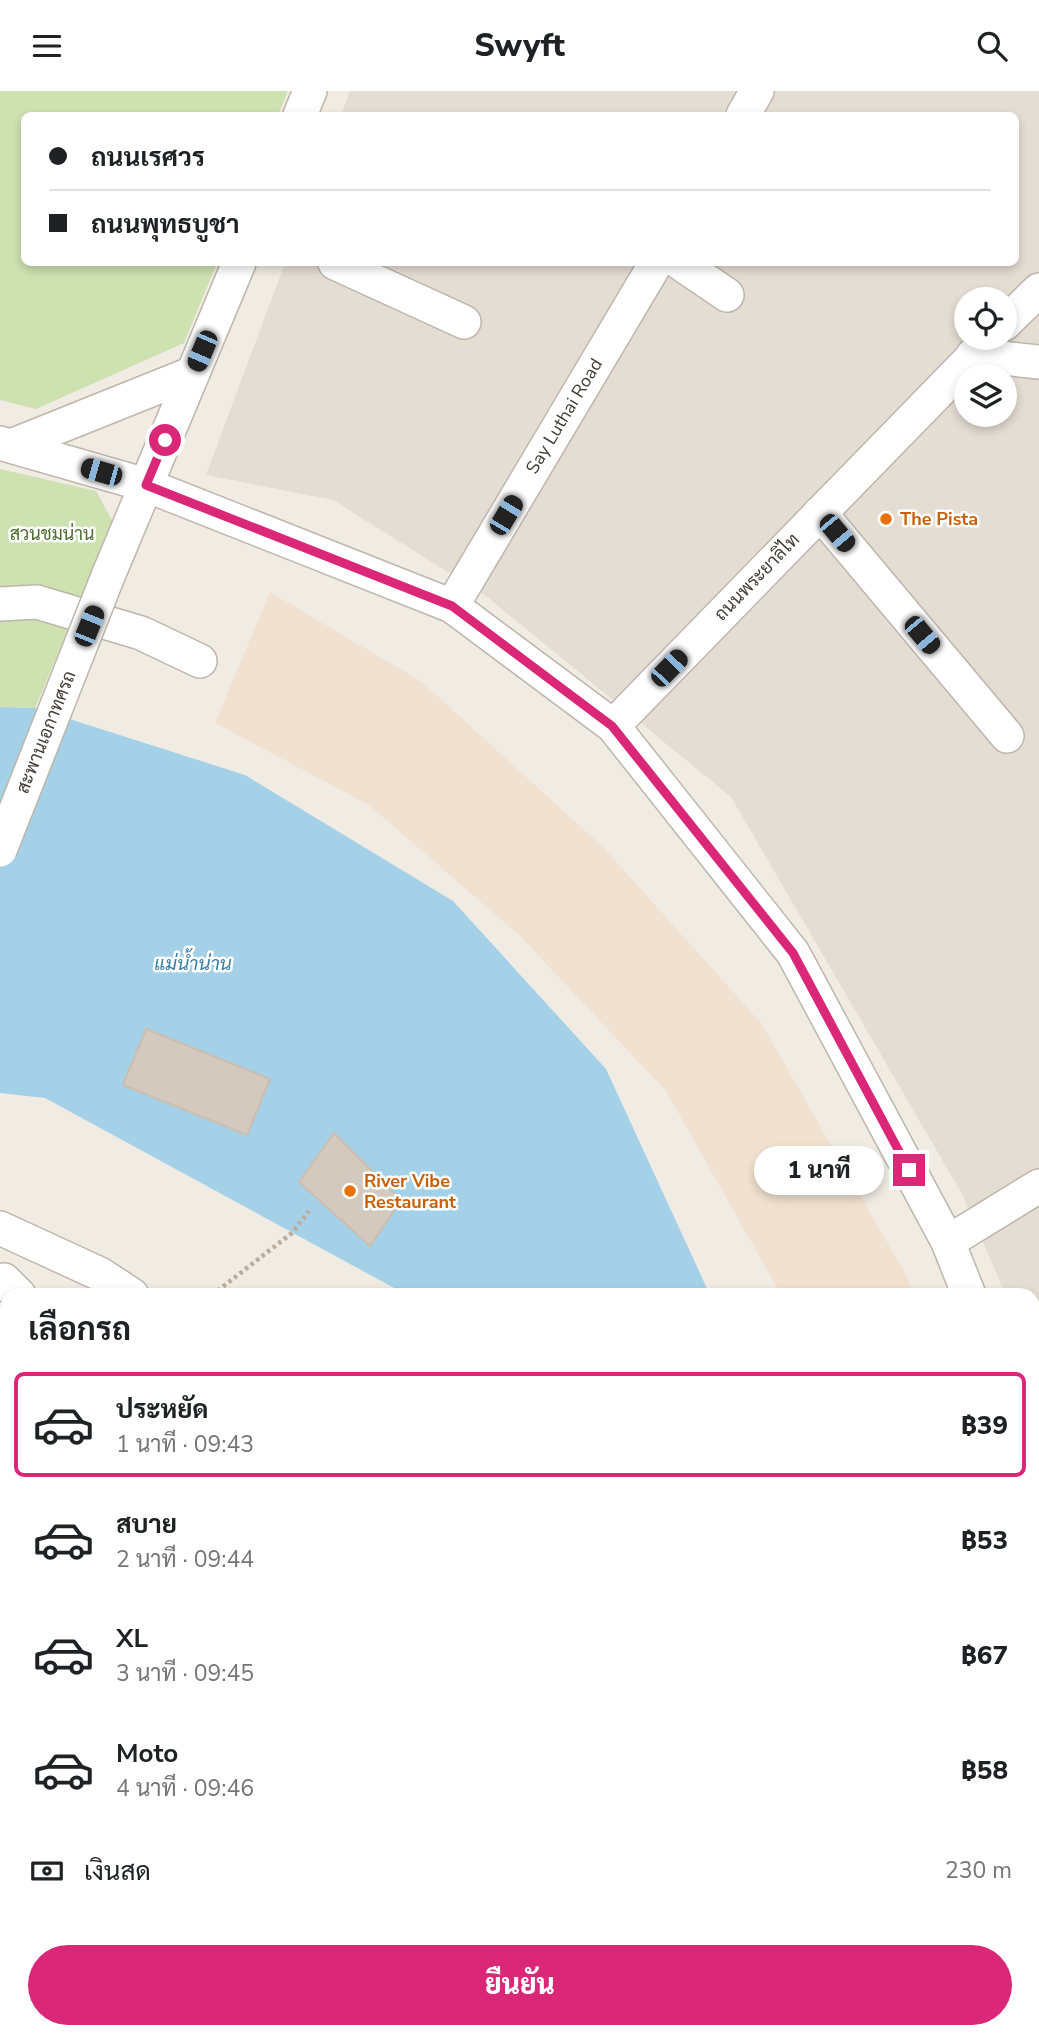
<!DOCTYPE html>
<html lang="th">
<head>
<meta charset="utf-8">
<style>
  :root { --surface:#fff; --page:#f6f6f6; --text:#202124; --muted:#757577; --line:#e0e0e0; --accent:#db2777 }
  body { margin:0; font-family:"Nunito Sans",Sarabun,sans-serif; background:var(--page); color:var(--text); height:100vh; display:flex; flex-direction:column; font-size:26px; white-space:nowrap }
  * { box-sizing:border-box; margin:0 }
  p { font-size:23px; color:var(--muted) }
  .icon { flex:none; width:38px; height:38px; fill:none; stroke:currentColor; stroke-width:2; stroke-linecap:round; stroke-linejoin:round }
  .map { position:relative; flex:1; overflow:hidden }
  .side { position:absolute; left:0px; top:1197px; width:1040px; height:751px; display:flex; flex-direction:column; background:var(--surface); border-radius:21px 21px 0 0; box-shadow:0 4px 10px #0003 }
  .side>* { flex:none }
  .top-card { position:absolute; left:21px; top:21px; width:998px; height:154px; border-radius:10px; box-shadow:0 4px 10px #0003; display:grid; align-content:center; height:154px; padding:0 28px; background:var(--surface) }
  .buttons { position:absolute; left:954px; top:196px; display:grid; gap:14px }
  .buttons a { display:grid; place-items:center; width:63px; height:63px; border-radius:50%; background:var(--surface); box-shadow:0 4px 10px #0003; font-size:35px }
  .end { position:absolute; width:32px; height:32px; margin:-16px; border:9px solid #db2777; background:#fff; box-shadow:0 0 0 4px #fff }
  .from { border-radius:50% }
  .bubble { position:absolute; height:49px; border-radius:24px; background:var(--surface); box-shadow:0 4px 10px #0003; font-size:23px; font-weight:800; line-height:49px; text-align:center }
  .car { position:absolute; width:21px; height:42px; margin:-21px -10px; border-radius:9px; box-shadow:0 0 5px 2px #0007; background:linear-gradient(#222 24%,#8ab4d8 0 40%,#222 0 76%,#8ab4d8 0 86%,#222 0) }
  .top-card b { display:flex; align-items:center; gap:24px; height:66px; font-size:26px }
  .top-card b+b { border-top:2px solid var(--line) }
  .top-card i { width:18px; height:18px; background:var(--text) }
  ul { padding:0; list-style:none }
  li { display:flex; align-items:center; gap:21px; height:105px; margin:0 14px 10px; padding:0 14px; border:4px solid transparent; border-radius:10px }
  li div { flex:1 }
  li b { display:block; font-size:26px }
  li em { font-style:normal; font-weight:800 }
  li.selected { border-color:var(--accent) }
  li>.icon { width:63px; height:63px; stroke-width:1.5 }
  h2 { padding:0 28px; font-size:32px; line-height:84px }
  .pay { display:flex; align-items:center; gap:18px; height:77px; padding:0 28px; font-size:26px }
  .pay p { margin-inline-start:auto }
  .cta { display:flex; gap:14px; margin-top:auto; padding:14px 28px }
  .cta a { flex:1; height:80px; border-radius:42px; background:var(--accent); color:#fff; font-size:28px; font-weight:800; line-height:80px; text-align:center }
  header { display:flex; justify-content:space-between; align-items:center; height:91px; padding:0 28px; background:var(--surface); font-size:32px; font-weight:800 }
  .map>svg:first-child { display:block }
  .residential { fill:#e4ddd3; fill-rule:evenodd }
  .commercial { fill:#f1e1d0 }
  .green { fill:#cee1b0 }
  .water { fill:#a5d1e8 }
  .building { fill:#d4c9be; stroke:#cbbeae; stroke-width:2 }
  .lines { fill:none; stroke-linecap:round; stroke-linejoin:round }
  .minor-casing { stroke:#beb6ab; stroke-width:36 }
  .path { stroke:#bbad9a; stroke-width:4.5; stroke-dasharray:3.5 3.5; stroke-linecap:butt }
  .minor { stroke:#fff; stroke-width:33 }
  .minor-bridge-casing { stroke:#beb6ab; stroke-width:36; stroke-linecap:butt }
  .minor-bridge { stroke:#fff; stroke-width:33 }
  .route { stroke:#db2777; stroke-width:9 }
  .food-dot { fill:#e8710a; stroke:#fff; stroke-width:2.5 }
  .labels { text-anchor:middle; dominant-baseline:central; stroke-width:5; stroke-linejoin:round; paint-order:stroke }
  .street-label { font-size:18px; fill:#423c35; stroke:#fff }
  .food-label { font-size:18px; font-weight:bold; fill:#c56008; stroke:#fff; text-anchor:start }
  .park-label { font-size:18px; fill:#4a6d2e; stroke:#fff }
  .water-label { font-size:19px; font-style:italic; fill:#387da3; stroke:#fff }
</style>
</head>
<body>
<header><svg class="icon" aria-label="menu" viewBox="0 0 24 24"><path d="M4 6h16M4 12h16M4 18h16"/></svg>Swyft<svg class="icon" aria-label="search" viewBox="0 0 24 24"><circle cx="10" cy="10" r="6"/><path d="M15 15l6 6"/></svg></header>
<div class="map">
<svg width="1039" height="1947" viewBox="0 0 1039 1947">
  <rect width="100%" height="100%" fill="#f0ece4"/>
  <path class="residential" d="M 350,0 L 1039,0 L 1039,1277 L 1033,1263 L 1032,1204 L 1006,1204 L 962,1103 L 731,706 L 486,505 L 333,409 L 206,384 L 285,172 L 1015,172 L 1015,24 L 341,24 ZM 966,208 L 1004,208 L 1004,247 L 966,247 ZM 966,285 L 1004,285 L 1004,324 L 966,324 Z"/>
  <g class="commercial">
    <polygon points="270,501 422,591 603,756 761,932 906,1184 915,1204 781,1204 666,1000 519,844 369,714 215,632"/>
    <polygon points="1033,1459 1039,1473 1039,1830 1032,1814"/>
  </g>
  <g class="green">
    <polygon points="0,0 288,0 278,24 24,24 24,172 217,172 184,252 36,318 0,309"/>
    <polygon points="0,378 96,400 113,431 35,617 0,616"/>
  </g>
  <g class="water">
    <polygon points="0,616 35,617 245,684 453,810 606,978 710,1204 407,1204 45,1007 0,1002"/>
    <polygon points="1033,1907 1039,1921 1039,1947 768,1947 766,1941 1032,1941"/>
  </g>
  <g class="building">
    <polygon points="146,938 270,988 247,1044 123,994"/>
    <polygon points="334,1042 401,1109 370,1155 299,1091"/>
    <polygon points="0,1344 7,1351 7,1476 0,1468"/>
  </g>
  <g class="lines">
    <defs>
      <g id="minor">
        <polyline points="300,24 310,0"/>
        <polyline points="743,24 757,0"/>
        <polyline points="335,172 464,231"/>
        <polyline points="680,172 727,204"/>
        <polyline points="1004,233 1039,199"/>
        <polyline points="973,264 1039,271"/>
        <polyline points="0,352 146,394 452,515 613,635 793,862 948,1151 969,1204"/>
        <polyline points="11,355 193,282"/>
        <polyline points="820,422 1007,645"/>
        <polyline points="108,485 239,172"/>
        <polyline points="0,513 37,511 141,542 200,570"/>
        <polyline points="452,515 656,172"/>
        <polyline points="613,635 991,247"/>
        <polyline points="0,1137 100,1183 132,1204"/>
        <polyline points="948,1151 1039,1095"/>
        <polyline points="0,1193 4,1189 19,1204"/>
        <polyline points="1032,1358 1039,1374"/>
        <polyline points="0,1494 7,1502"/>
        <polyline points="0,1547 7,1539"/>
        <polyline points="0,1851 7,1844"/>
        <polyline points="626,1941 628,1947"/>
      </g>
    </defs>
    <use href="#minor" class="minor-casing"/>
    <polyline class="path" points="212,1204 292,1142 309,1120"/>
    <use href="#minor" class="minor"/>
    <defs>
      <polyline id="minor-bridge" points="0,759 108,485"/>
    </defs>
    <use href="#minor-bridge" class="minor-bridge-casing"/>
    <use href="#minor-bridge" class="minor-bridge"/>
  </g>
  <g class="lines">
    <polyline class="route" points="165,349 146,394 452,515 612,635 793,862 909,1079"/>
  </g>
  <g class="food-dot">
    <circle cx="886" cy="428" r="7"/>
    <circle cx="350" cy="1100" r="7"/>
  </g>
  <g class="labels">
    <g class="street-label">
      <text transform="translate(564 325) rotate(-59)">Say Luthai Road</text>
      <text transform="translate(757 486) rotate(-46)">ถนนพระยาลิไท</text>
      <text transform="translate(46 641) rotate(-68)">สะพานเอกาทศรถ</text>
    </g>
    <g class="food-label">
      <text x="900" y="428">The Pista</text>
      <text x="364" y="1090">River Vibe<tspan x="364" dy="21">Restaurant</tspan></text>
    </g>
    <g class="park-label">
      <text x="52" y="443">สวนชมน่าน</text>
    </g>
    <g class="water-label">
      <text x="193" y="873">แม่น้ำน่าน</text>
    </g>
  </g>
</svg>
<div class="buttons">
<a><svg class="icon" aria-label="locate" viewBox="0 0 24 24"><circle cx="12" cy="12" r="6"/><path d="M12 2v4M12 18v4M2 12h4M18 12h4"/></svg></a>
<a><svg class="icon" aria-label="layers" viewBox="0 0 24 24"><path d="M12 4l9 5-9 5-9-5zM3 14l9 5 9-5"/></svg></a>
</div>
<i class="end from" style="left:165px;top:349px"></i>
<i class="end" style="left:909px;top:1079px"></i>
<div class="bubble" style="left:754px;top:1055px;width:130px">1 นาที</div>
<i class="car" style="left:202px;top:260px;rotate:203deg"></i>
<i class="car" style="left:101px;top:381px;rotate:286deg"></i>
<i class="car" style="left:506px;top:424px;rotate:31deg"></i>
<i class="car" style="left:837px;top:442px;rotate:140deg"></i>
<i class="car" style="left:89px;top:535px;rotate:22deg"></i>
<i class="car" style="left:922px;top:544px;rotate:140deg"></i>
<i class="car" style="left:669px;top:577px;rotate:44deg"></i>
<div class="top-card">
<b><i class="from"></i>ถนนเรศวร</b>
<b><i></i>ถนนพุทธบูชา</b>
</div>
<section class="side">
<h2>เลือกรถ</h2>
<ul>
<li class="selected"><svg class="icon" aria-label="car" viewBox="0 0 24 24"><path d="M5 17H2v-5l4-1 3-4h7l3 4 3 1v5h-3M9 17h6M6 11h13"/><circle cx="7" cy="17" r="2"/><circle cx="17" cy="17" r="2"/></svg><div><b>ประหยัด</b><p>1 นาที · 09:43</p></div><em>฿39</em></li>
<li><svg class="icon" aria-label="car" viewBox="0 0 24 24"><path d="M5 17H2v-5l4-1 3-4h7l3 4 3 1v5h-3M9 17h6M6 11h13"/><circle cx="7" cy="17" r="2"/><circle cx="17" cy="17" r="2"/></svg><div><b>สบาย</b><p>2 นาที · 09:44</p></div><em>฿53</em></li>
<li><svg class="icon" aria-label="car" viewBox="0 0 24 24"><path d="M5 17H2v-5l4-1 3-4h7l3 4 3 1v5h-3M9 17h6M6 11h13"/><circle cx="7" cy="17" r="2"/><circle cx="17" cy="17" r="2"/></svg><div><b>XL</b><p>3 นาที · 09:45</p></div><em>฿67</em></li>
<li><svg class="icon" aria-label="car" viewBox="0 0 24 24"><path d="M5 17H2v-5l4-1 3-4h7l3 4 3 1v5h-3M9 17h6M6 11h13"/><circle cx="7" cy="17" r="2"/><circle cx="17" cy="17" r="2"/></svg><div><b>Moto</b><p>4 นาที · 09:46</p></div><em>฿58</em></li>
</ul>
<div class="pay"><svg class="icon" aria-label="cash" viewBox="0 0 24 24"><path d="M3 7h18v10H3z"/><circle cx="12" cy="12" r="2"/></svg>เงินสด<p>230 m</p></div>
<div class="cta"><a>ยืนยัน</a></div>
</section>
</div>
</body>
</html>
